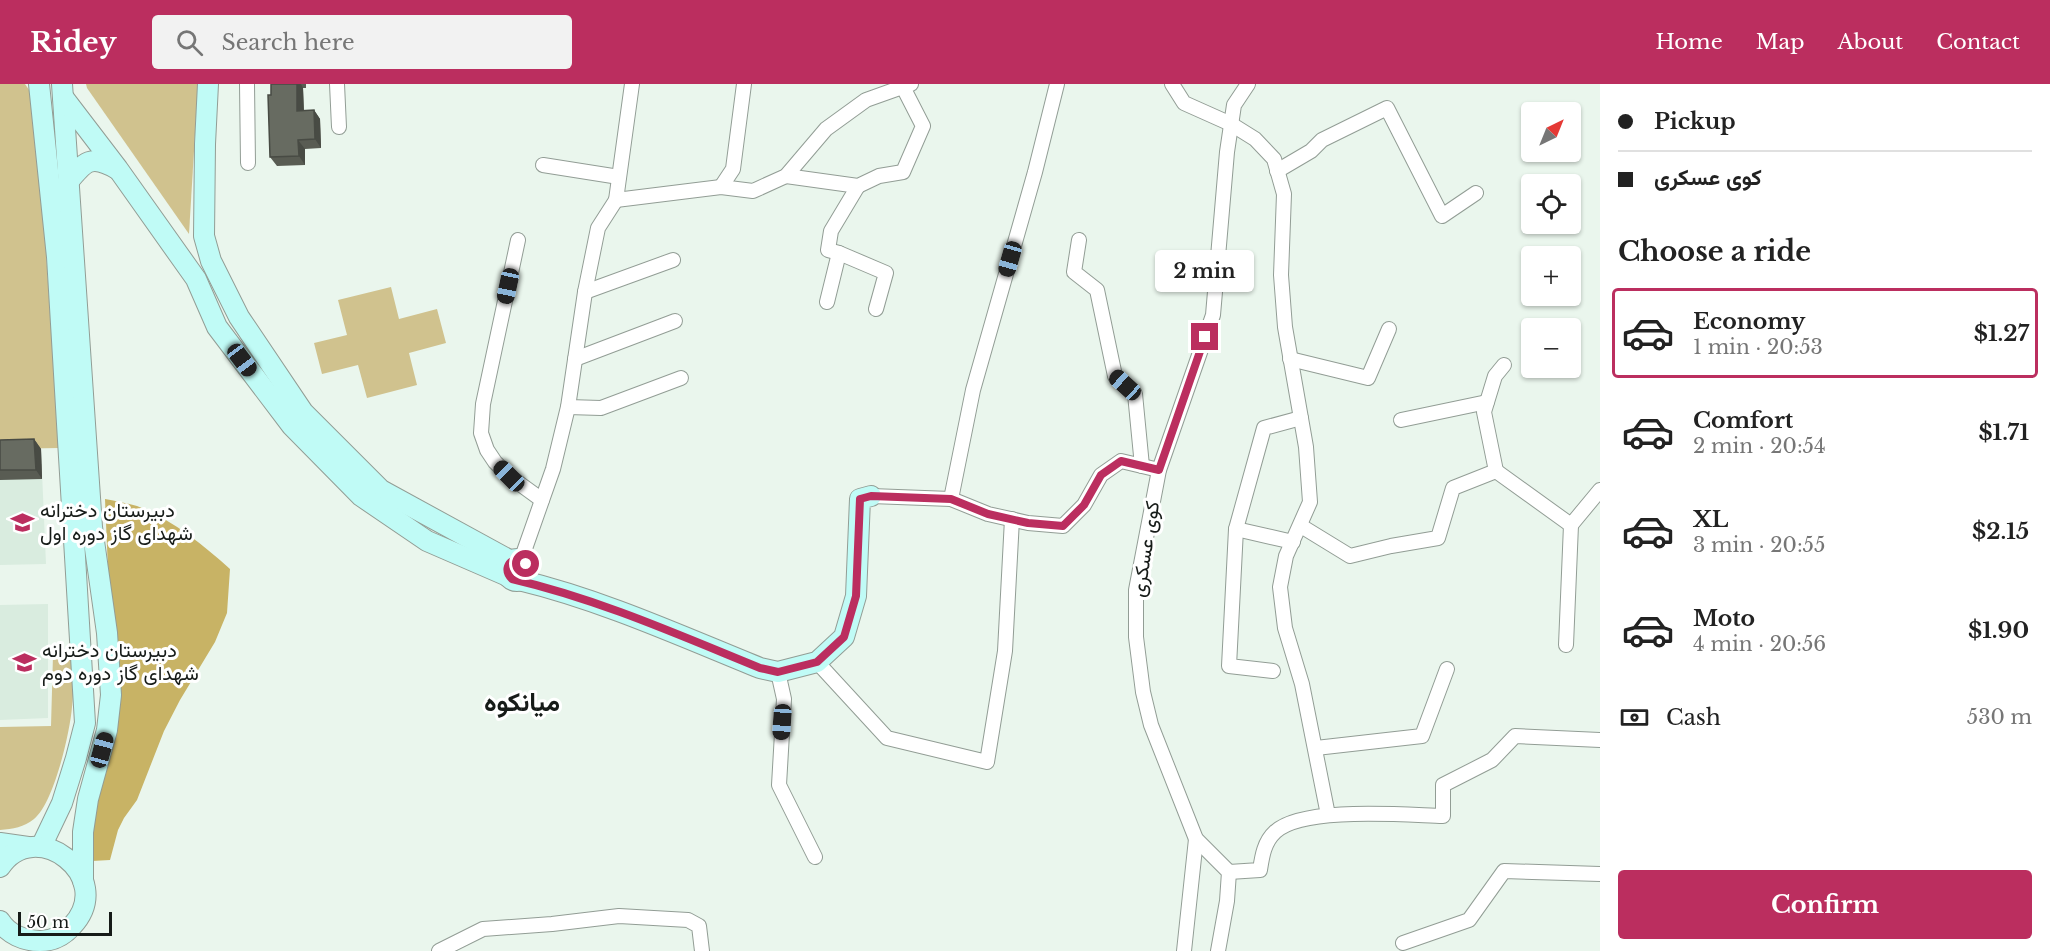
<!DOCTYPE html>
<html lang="en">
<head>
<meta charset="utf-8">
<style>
  :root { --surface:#fff; --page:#f2f2f2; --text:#222; --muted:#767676; --line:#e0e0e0; --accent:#bb2e5f }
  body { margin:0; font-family:"Libre Baskerville",Vazirmatn,serif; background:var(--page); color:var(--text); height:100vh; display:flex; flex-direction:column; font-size:22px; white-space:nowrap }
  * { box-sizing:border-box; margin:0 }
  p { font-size:20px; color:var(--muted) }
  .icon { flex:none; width:33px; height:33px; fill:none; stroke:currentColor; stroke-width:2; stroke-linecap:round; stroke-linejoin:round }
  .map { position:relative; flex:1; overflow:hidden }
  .side { display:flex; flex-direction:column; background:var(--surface); width:450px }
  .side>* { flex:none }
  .banner { display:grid; align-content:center; height:132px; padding:0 18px; background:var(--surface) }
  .needle { width:39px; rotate:43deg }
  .tools { position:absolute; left:1521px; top:18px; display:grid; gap:12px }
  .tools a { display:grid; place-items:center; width:60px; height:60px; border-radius:6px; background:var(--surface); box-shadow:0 2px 4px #0004; font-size:30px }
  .scale { position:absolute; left:18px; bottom:15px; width:94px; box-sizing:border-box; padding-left:6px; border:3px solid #161b18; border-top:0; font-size:16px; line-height:21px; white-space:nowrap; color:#161b18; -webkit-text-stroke:4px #fff; paint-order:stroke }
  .end { position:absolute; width:27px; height:27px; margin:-14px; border:8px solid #bb2e5f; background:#fff; box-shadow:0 0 0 3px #fff }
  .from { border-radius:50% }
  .bubble { position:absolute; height:42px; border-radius:6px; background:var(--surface); box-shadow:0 2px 4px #0004; font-size:20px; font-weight:700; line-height:42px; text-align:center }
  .car { position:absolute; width:18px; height:36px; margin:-18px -9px; border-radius:8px; box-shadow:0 0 4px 2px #0007; background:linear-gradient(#222 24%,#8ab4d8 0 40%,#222 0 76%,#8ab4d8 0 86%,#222 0) }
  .banner b { display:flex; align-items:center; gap:21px; height:57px; font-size:22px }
  .banner b+b { border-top:2px solid var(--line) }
  .banner i { width:15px; height:15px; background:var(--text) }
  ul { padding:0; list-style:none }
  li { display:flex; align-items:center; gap:18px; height:90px; margin:0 12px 9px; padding:0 6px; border:3px solid transparent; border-radius:6px }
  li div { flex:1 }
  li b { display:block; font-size:22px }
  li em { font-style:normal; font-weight:700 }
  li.selected { border-color:var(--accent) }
  li>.icon { width:54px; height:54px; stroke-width:1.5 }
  h2 { padding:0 18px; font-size:27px; line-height:72px }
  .pay { display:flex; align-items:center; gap:15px; height:66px; padding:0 18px; font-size:22px }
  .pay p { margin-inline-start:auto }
  .button { display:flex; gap:12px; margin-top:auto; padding:12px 18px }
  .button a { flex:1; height:69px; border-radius:6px; background:var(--accent); color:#fff; font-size:24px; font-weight:700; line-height:69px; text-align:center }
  header { display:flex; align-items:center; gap:36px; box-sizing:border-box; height:84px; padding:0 30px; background:var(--accent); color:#fff }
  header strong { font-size:28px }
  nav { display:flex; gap:33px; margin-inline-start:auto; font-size:21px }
  .search { width:420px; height:54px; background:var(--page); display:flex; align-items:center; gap:15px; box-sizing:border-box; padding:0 21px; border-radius:6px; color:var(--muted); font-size:22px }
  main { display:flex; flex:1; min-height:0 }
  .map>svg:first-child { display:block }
  .built { fill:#d9ecdf }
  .green { fill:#d0c28e }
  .forest { fill:#c8b365 }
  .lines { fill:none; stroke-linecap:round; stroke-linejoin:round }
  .street-casing { stroke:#929d95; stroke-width:16 }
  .secondary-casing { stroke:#929d95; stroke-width:22 }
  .street { stroke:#fff; stroke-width:14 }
  .secondary { stroke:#c0fbf6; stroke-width:20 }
  .wall { fill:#595c53 }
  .shaded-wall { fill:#484b44 }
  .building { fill:#676b61; stroke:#484b44; stroke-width:1.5 }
  .route { stroke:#bb2e5f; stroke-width:8 }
  .labels { text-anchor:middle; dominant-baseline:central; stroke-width:6; stroke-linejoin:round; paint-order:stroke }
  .poi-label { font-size:20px; fill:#161b18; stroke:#fff; text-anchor:start }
  .street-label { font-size:20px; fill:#161b18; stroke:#fff }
  .district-label { font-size:26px; font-weight:bold; fill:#161b18; stroke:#fff }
</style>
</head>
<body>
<header>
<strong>Ridey</strong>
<div class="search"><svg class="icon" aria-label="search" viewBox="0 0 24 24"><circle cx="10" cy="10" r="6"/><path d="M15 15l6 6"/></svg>Search here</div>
<nav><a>Home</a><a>Map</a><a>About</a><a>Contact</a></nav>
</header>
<main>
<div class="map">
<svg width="1600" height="867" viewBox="0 0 1600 867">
  <rect width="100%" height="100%" fill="#eaf6ed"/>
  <g class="built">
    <polygon points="0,365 41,365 46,480 0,481"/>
    <polygon points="48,520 48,634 0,636 0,521"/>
  </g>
  <g class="green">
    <polygon points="0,0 25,0 36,16 59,364 0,365"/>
    <polygon points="86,0 198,0 189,150 87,4"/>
    <polygon points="391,203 399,235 437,225 446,259 409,269 417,301 367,314 358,281 322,290 314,259 347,251 338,216"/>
    <path d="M 61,569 L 73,572 C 73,589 74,606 72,623 C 70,648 54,719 34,735 C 24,743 13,745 0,746 L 0,643 L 51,642 L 53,571 Z"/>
  </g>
  <path class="forest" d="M 105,415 C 116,417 127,419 137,422 C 173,436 202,460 230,485 L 227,529 L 215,558 L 180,616 L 164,647 L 137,716 L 124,734 L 118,746 L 110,776 L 92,777 L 90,726 L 113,604 Z"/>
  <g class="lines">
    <defs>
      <g id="street">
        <polyline points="247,0 248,79"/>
        <polyline points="337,0 339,43"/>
        <polyline points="632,0 616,116 721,103 753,107 786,92 826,45 866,16 911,0"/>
        <polyline points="1172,0 1184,19 1231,40 1255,55 1274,75 1284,110 1281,191 1285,243 1306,363 1310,418 1286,472 1280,503 1285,544 1302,600 1328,731"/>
        <polyline points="543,81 619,93"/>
        <polyline points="1277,87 1311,67 1322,56 1387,24 1442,132 1476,109"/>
        <polyline points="786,92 858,102 879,92 903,88 923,42 903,3"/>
        <polyline points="721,103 733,85 744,0"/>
        <polyline points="518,156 483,320 481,349 487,366 495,378 509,392 542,416"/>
        <polyline points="1079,156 1074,188 1097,206 1115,292 1135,310 1142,382"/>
        <polyline points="839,169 886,189 876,225"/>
        <polyline points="585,208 673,176"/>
        <polyline points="827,218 839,169 828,166 831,147 858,102"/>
        <polyline points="575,275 675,237"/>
        <polyline points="1290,275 1368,294 1389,245"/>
        <polyline points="568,323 601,324 681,294"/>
        <polyline points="1401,336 1487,318"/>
        <polyline points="1496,387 1484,328 1495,292 1504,281"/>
        <polyline points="871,412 951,415 988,430 1028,439 1063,442 1084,421 1101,391 1121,377 1159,386"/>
        <polyline points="951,415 973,306 1035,88 1057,0"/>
        <polyline points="1301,442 1350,472 1391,462 1438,454 1453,404 1496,387 1571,441 1600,406"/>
        <polyline points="1236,445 1293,458"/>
        <polyline points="521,476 553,385 568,323 585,208 598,144 616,116"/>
        <polyline points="1566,561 1571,441"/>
        <polyline points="817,578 887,654 987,678 1005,567 1012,435"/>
        <polyline points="1273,587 1229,582 1236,445 1264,344 1301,334"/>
        <polyline points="778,588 784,615 779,701 815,773"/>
        <polyline points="1316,664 1422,652 1447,585"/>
        <path d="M 1229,788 L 1260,786 C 1262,773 1264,758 1275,748 C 1302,722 1405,731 1443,732 L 1443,701 L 1492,676 L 1515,652 L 1600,656"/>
        <polyline points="1403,859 1469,836 1504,787 1600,790"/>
        <polyline points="439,867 483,845 552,840 619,832 688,836 699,842 702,867"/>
        <polyline points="1184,867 1196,755"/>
        <polyline points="1218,867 1227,817 1229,788 1196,755 1151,641 1143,608 1136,553 1136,506 1159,386 1213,231 1227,68 1234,21 1248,0"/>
      </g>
      <g id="secondary">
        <polyline points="39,0 57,173 85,639 76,674 62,719 41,763"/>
        <polyline points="62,0 92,443 107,549 111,611 107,646 88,715 83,748 83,797"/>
        <polyline points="208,0 205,60 204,152 211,177 239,233 303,328 381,406 511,477"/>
        <polyline points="63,13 118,85 196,195 217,243 292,342 361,412 427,457 510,493"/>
        <path d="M 68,98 C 85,77 91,70 117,85"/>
        <circle cx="517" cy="486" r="11"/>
        <path d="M 519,496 C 602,516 681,552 760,584 L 778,588 L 817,578 L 844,553 L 856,512 L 860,415 L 871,412"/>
        <polyline points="0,759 28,763"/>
        <path d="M 0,783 C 35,730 118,793 72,842 C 64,851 53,857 40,857 C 24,857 8,850 0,837"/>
      </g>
    </defs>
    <use href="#street" class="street-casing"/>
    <use href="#secondary" class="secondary-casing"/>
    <use href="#street" class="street"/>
    <use href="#secondary" class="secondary"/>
  </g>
  <g class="wall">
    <polygon points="271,0 306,0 306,4 303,4 304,27 314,26 320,35 321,64 305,65 305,81 277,82 270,73"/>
    <polygon points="34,355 41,365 42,395 0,396 0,356"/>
  </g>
  <g class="shaded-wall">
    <polygon points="297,0 301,0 303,4 304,36 297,27"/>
    <polygon points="314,26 320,35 321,64 315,55"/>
    <polygon points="298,56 305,65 305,81 299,72"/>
    <polygon points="34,355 41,365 42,395 36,386"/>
  </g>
  <g class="building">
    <polygon points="271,0 297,0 297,27 314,26 315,55 298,56 299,72 270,73 268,11 271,11"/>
    <polygon points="34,355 36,386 0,386 0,356"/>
  </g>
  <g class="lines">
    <path class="route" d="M 526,480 L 518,475 C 507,477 504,487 512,495 C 598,515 679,551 760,584 L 778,588 L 817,578 L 844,553 L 856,512 L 860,415 L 871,412 L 951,415 L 988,430 L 1028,439 L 1063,442 L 1084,421 L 1101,391 L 1121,377 L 1159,386 L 1205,253"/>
  </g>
  <defs>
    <symbol id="school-bare" viewBox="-9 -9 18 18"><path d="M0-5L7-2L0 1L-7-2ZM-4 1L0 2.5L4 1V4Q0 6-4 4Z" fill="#bb2e5f" stroke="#fff" stroke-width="2.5" paint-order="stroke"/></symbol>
  </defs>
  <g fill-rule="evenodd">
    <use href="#school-bare" x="6" y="422" width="33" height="33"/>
    <use href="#school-bare" x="8" y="562" width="33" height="33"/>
  </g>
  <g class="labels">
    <g class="poi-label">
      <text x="40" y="426">دبیرستان دخترانه<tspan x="40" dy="23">شهدای گاز دوره اول</tspan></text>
      <text x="42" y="566">دبیرستان دخترانه<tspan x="42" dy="23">شهدای گاز دوره دوم</tspan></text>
    </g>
    <g class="street-label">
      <text transform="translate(1145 465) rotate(-81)">کوی عسکری</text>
    </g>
    <g class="district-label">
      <text x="522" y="618">میانکوه</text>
    </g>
  </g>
</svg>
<div class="tools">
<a><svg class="needle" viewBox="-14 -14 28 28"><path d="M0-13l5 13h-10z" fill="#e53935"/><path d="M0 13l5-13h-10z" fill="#767676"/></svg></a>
<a><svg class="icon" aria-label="locate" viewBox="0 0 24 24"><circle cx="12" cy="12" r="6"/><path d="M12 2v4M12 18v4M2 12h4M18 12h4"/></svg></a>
<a>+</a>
<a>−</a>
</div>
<div class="scale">50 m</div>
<i class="end from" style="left:526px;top:480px"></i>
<i class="end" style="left:1205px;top:253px"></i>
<div class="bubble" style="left:1155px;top:166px;width:99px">2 min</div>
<i class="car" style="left:1010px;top:175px;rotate:196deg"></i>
<i class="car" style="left:508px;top:202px;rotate:192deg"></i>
<i class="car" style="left:242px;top:276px;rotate:143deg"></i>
<i class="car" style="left:1125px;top:301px;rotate:312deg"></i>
<i class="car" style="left:509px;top:392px;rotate:315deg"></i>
<i class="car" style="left:782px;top:638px;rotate:184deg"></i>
<i class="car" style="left:102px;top:666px;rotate:15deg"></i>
</div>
<section class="side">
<div class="banner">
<b><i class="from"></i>Pickup</b>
<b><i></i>کوی عسکری</b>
</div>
<h2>Choose a ride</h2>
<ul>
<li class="selected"><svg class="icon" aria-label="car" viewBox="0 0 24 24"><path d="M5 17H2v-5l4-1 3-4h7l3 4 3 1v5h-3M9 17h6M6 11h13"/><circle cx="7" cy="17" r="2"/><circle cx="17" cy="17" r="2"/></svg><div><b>Economy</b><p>1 min · 20:53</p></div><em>$1.27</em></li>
<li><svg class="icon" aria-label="car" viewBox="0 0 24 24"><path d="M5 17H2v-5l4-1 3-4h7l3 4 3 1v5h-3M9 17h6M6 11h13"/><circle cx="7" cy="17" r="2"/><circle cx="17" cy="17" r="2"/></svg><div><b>Comfort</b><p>2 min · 20:54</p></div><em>$1.71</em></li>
<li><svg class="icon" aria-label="car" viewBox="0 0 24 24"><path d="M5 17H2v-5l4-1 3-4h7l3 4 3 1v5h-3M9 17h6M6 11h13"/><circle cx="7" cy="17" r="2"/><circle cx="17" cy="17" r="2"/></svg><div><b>XL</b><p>3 min · 20:55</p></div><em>$2.15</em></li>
<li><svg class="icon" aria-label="car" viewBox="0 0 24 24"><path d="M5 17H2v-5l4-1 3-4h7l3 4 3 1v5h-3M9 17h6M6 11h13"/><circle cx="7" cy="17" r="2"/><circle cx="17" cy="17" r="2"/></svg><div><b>Moto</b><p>4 min · 20:56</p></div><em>$1.90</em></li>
</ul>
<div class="pay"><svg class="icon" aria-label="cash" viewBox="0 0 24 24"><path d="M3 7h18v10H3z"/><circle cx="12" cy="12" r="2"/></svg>Cash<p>530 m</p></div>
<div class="button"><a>Confirm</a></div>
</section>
</main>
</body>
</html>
